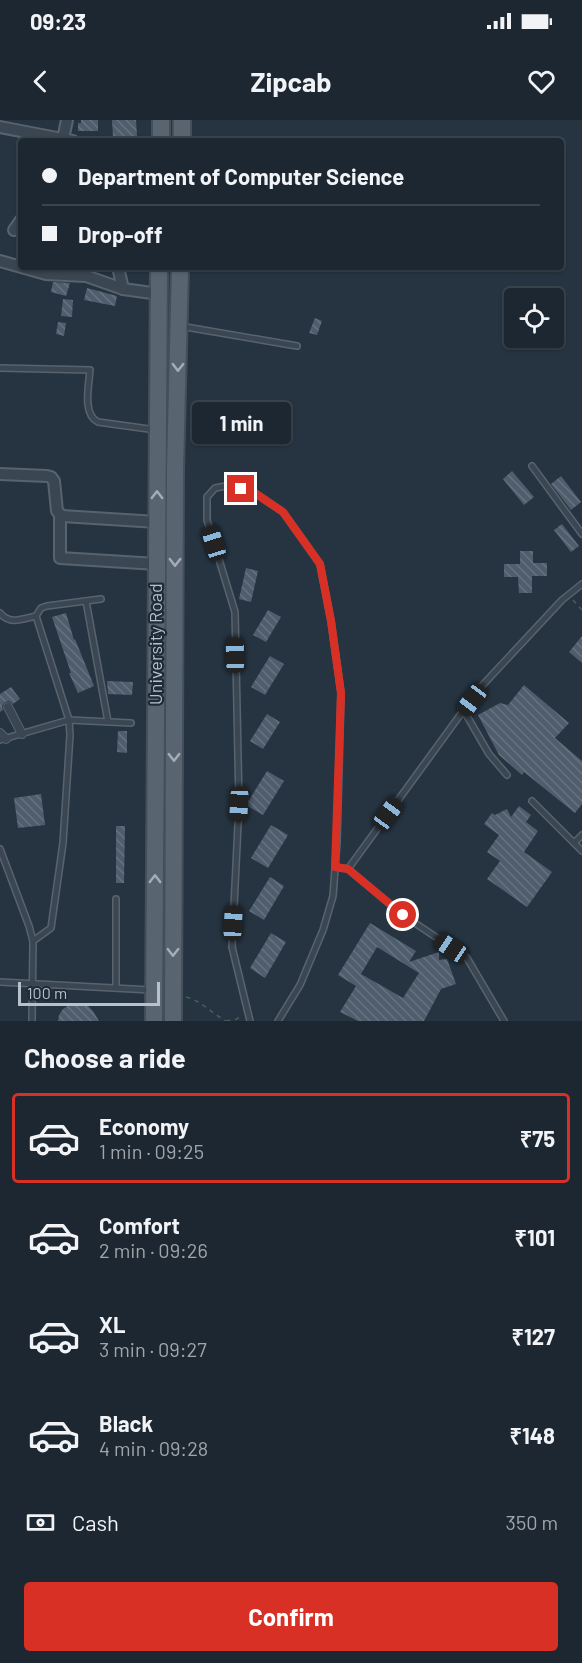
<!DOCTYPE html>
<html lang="en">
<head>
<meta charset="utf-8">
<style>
  :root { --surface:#1c2731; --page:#29333d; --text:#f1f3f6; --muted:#a0a5ab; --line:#3a444d; --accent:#d93025 }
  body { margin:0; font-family:Barlow,sans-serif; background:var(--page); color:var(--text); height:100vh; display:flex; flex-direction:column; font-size:22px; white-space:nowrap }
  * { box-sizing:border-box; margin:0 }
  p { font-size:20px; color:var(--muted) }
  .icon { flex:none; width:33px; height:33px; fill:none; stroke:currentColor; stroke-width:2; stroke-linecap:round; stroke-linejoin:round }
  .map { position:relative; height:901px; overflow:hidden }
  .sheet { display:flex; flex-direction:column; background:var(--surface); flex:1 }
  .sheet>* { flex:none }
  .top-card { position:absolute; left:18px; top:18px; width:546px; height:132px; border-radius:6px; box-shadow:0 2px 4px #0004,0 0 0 2px var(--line); display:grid; align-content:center; height:132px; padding:0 24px; background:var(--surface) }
  .buttons { position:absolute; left:504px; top:168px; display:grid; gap:12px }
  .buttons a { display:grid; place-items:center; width:60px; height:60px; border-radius:6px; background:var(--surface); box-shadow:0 2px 4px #0004,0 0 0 2px var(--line); font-size:30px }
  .scale { position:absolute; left:18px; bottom:15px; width:142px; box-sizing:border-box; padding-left:6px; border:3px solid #b7c0cb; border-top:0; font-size:16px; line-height:21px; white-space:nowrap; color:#b7c0cb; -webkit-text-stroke:4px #1f2b36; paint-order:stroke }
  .end { position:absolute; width:27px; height:27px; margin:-14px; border:8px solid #d93025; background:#fff; box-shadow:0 0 0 3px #fff }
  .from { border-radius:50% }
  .bubble { position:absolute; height:42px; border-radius:6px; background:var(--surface); box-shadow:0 2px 4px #0004,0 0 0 2px var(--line); font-size:20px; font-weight:700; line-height:42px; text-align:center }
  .car { position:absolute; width:18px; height:36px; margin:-18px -9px; border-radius:8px; box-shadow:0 0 4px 2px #0007; background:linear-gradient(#222 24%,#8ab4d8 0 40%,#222 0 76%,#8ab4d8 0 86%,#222 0) }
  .top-card b { display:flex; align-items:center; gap:21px; height:57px; font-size:22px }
  .top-card b+b { border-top:2px solid var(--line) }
  .top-card i { width:15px; height:15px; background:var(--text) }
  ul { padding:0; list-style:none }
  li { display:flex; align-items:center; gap:18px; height:90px; margin:0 12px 9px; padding:0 12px; border:3px solid transparent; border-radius:6px }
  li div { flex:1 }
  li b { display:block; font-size:22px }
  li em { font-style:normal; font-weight:700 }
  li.active { border-color:var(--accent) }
  li>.icon { width:54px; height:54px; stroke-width:1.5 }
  h2 { padding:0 24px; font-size:27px; line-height:72px }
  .pay { display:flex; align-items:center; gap:15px; height:66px; padding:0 24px; font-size:22px }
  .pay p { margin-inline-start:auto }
  .primary-button { display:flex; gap:12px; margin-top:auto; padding:12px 24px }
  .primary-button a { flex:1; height:69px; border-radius:6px; background:var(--accent); color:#fff; font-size:24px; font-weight:700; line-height:69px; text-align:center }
  .status { display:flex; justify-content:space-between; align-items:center; height:42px; padding:0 30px; background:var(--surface); direction:ltr }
  .status svg { height:16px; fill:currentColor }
  header { display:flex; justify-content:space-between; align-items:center; height:78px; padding:0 24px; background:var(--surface); font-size:27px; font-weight:700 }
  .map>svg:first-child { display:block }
  .building { fill:url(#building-back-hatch); fill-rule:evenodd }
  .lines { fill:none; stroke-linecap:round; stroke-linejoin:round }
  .service-casing { stroke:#58636e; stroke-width:8 }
  .pedestrian-casing { stroke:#58636e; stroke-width:10 }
  .minor-casing { stroke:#58636e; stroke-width:14 }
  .primary-casing { stroke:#444f5a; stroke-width:20 }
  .path { stroke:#465e5f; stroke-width:1.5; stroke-dasharray:4.5 4.5; stroke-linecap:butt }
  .service { stroke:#3a4651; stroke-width:5 }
  .pedestrian { stroke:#3a4651; stroke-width:8 }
  .minor { stroke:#3a4651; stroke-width:10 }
  .primary { stroke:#586571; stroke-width:16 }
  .oneway { stroke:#a4aeb9 }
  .route { stroke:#d93025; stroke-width:8 }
  .labels { text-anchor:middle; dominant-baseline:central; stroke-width:4.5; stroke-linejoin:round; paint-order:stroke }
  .street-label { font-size:18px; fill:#b7c0cb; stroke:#1f2b36 }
</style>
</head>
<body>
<div class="status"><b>09:23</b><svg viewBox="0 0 49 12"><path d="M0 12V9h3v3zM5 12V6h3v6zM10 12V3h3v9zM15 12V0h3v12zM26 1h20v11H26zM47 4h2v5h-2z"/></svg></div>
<header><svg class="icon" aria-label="back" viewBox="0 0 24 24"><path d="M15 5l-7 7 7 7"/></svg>Zipcab<svg class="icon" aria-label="heart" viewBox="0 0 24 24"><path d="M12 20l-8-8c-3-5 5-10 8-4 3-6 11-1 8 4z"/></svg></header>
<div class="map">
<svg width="582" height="901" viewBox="0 0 582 901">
  <defs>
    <pattern id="building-back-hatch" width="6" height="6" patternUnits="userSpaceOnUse" patternTransform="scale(1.5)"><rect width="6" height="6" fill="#4f5d6c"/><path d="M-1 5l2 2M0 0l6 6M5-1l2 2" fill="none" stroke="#667280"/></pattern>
  </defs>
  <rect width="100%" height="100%" fill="#263441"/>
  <g class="building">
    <polygon points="81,0 98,0 98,11 78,11 78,3 81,3"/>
    <polygon points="112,0 136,0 137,16 113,17"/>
    <polygon points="53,162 70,163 66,176 51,172"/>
    <polygon points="87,168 117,176 115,186 84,180"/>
    <polygon points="63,179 73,180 72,197 61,196"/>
    <polygon points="315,198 322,201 317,215 309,213"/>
    <polygon points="58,202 66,203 64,216 56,214"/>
    <polygon points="512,351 534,377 524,385 503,359"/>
    <polygon points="561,356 581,382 571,390 551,364"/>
    <polygon points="562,404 579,426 571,432 554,410"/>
    <polygon points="520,431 533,431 533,443 547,443 547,456 532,456 532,473 519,473 518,457 504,457 504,444 520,444"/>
    <polygon points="246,448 258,451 251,482 239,479"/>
    <polygon points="268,490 281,497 266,522 253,515"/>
    <polygon points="66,493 74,520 75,519 94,566 78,573 69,553 71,553 52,497"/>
    <polygon points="582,516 582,543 569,532"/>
    <polygon points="270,536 284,544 265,575 251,567"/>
    <polygon points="107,561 133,562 132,575 108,574"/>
    <polygon points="524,565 569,603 555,618 582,641 582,684 575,693 524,652 522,655 499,635 478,595 500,583 508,585"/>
    <polygon points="11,567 20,579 13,584 9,581 5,582 2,586 3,590 0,592 0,574"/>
    <polygon points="267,594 280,602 263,629 250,621"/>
    <polygon points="118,611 127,611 127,633 117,632"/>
    <polygon points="267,651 284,661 263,695 246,685"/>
    <polygon points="41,674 45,705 18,708 14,678"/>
    <polygon points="519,686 531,695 526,702 538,711 524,732 552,752 527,787 487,759 500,741 487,732 499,715 484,704 492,693 495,695 507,689 511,697"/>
    <polygon points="271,705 288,715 268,748 251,738"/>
    <polygon points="116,706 125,706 124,763 116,763"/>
    <polygon points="270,757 284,766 264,800 249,791"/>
    <path d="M 370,803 L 416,831 L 409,842 L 439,832 L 439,840 L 447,839 L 456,864 L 441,869 L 424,901 L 358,901 L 340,892 L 356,866 L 338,855 ZM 377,827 L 419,853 L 403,878 L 361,854 Z"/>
    <polygon points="271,813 286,822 265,858 250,848"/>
    <polygon points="75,883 88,886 93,891 99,901 58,901 59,895 63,889 69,885"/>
  </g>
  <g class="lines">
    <defs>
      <g id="service">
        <polyline points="180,206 297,226"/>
        <path d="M 0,248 L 90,250 C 89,265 82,294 98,302 L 156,310"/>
        <polyline points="532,346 582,414"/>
        <polyline points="86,481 108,602"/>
        <path d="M 0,493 C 10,505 22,499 36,496 L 41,488 L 47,486 L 101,479"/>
        <polyline points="464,591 489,634 507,655"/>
        <polyline points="0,620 69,600 131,603"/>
        <polyline points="532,681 574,723 582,715"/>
        <polyline points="574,723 582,731"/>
        <polyline points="0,729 29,806 33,821 32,901"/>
        <polyline points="335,747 348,749 403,795 467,838 504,901"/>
        <polyline points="348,749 479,569 562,480 582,464"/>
        <polyline points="116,779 116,868"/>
        <polyline points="33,821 51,808 63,723 70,615 69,600 36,496"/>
        <polyline points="0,862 151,870"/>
        <polyline points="250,901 232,827 239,684 235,492 207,400 207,377 215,368 226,366 255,373 283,392 320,444 331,501 341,573 337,722 333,776 323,810 300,865 278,901"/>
      </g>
      <g id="pedestrian">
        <polyline points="8,587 22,614"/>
        <polyline points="0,613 6,619"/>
      </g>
      <g id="minor">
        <polyline points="0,7 73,21"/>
        <polyline points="63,19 67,0"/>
        <polyline points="14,110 21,100"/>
        <polyline points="0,141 46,154 86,156 123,169 159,174"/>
        <polyline points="118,147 123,169"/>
        <polyline points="0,354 47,356 51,357 54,361 57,391 62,396 157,402"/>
        <polyline points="60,395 60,438 157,444"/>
      </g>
      <g id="primary">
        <polyline points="161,0 161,21"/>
        <polyline points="182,0 182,21"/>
        <polyline points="154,901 159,147"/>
        <polyline points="173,901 175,349 180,147"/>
      </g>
    </defs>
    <use href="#service" class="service-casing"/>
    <use href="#pedestrian" class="pedestrian-casing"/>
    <use href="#minor" class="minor-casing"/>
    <use href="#primary" class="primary-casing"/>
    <g class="path">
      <polyline points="573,480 582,490"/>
      <path d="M 186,877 C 202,881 211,893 226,901"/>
      <polyline points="226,901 237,899 240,896"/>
    </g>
    <use href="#service" class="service"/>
    <use href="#pedestrian" class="pedestrian"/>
    <use href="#minor" class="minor"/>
    <use href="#primary" class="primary"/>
  </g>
  <defs><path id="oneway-chevron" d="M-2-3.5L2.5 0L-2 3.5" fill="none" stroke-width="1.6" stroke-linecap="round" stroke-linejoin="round" transform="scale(1.5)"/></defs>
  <g class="oneway">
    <use href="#oneway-chevron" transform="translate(178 247) rotate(91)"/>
    <use href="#oneway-chevron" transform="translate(157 375) rotate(-90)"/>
    <use href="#oneway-chevron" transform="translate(175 442) rotate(90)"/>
    <use href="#oneway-chevron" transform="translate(174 637) rotate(90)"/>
    <use href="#oneway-chevron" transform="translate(155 759) rotate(-90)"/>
    <use href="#oneway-chevron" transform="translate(173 832) rotate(90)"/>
  </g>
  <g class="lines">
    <polyline class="route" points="241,369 255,373 283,392 320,444 331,501 341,573 335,747 348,749 403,795"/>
  </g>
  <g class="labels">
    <g class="street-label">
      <text transform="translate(155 524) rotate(-90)">University Road</text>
    </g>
  </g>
</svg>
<div class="buttons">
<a><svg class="icon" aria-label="locate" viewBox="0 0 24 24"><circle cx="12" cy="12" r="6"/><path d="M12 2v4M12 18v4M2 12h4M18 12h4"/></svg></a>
</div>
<div class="scale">100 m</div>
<i class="end from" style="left:403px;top:795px"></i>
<i class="end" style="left:241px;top:369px"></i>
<div class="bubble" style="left:192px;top:282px;width:99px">1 min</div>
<i class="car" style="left:214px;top:423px;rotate:343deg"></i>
<i class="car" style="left:235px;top:535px;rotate:359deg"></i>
<i class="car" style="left:472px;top:580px;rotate:217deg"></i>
<i class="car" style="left:239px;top:684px;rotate:183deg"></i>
<i class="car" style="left:388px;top:694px;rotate:36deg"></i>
<i class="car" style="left:233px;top:803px;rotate:3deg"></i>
<i class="car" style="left:451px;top:828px;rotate:304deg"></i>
<div class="top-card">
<b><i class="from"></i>Department of Computer Science</b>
<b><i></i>Drop-off</b>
</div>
</div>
<section class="sheet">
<h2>Choose a ride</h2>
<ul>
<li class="active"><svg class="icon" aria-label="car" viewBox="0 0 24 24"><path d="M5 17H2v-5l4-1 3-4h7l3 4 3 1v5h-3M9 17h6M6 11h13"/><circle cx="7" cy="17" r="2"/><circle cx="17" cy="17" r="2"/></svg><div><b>Economy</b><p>1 min · 09:25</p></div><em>₹75</em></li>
<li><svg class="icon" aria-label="car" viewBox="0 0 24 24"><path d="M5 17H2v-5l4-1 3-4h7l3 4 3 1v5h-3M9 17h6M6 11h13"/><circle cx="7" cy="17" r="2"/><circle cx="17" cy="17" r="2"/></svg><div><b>Comfort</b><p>2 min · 09:26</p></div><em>₹101</em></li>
<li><svg class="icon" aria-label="car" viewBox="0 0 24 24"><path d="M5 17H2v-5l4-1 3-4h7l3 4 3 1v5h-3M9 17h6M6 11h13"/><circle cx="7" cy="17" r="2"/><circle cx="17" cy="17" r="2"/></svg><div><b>XL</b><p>3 min · 09:27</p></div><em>₹127</em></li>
<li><svg class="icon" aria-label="car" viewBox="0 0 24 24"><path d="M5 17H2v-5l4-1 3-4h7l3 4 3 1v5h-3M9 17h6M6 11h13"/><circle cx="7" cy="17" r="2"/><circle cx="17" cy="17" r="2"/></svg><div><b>Black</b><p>4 min · 09:28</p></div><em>₹148</em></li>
</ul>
<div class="pay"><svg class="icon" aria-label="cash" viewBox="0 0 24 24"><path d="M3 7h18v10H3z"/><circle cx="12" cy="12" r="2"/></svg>Cash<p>350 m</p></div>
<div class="primary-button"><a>Confirm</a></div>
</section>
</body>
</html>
